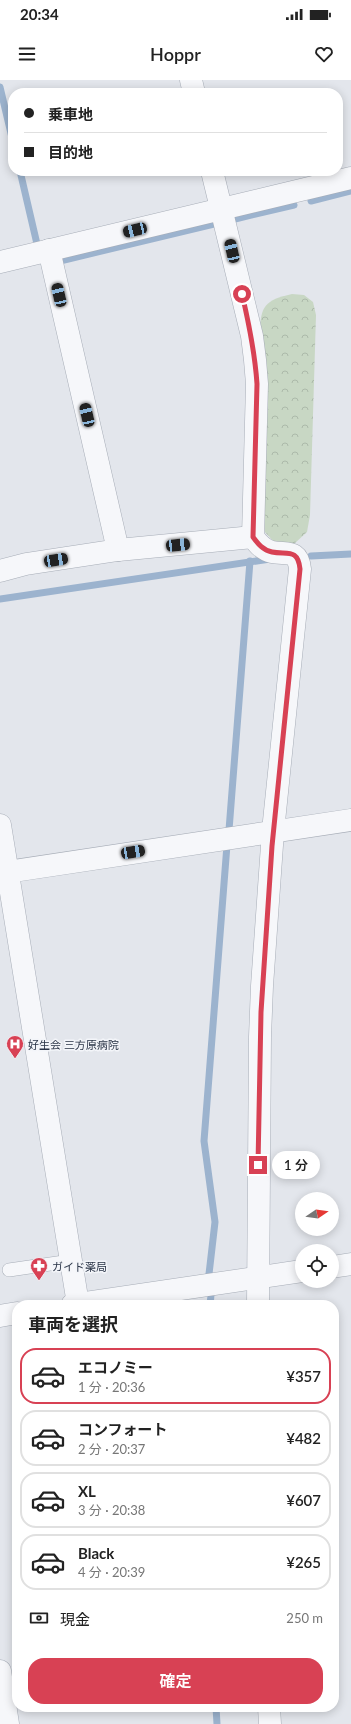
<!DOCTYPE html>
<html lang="ja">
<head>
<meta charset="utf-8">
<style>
  :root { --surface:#fff; --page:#f2f2f2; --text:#222; --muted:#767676; --line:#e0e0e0; --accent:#d84154 }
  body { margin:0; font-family:Lato,"Noto Sans JP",sans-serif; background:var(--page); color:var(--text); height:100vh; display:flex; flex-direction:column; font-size:15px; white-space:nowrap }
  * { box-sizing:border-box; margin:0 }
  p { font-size:13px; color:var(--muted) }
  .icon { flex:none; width:22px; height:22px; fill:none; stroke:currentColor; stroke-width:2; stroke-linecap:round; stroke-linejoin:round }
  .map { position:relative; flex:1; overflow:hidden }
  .sheet { position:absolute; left:12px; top:1220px; width:327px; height:412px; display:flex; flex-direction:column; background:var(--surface); border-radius:16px; box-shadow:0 2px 10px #0003 }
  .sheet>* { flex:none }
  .top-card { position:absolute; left:8px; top:8px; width:335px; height:88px; border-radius:16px; box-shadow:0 2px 10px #0003; display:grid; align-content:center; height:88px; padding:0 16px; background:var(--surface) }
  .needle { width:26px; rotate:77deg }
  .fabs { position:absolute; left:295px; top:1112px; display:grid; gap:8px }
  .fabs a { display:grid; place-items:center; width:44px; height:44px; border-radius:50%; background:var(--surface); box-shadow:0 2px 10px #0003; font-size:20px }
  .end { position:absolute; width:18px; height:18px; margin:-9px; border:5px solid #d84154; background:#fff; box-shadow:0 0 0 2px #fff }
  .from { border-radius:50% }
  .bubble { position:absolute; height:28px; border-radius:14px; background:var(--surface); box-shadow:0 2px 10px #0003; font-size:13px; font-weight:600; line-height:28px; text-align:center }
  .car { position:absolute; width:12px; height:24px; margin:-12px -6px; border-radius:5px; box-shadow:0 0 3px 1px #0007; background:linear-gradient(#222 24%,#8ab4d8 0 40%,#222 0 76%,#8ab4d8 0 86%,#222 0) }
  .top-card b { display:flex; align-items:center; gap:14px; height:38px; font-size:15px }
  .top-card b+b { border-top:1px solid var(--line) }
  .top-card i { width:10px; height:10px; background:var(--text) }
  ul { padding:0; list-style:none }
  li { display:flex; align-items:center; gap:12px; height:56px; margin:0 8px 6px; padding:0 8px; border:2px solid var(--line); border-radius:16px }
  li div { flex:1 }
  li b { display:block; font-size:15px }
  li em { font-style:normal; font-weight:600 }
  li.current { border-color:var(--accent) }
  li>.icon { width:36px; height:36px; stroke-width:1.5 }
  h2 { padding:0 16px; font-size:18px; line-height:48px }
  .pay { display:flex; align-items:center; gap:10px; height:44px; padding:0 16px; font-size:15px }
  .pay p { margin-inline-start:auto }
  .action { display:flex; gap:8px; margin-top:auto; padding:8px 16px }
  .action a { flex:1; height:46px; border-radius:16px; background:var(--accent); color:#fff; font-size:16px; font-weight:600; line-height:46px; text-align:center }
  .status { display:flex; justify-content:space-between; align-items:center; height:28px; padding:0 20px; background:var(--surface); direction:ltr }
  .status svg { height:11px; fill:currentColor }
  header { display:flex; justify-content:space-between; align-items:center; height:52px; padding:0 16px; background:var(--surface); font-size:18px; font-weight:600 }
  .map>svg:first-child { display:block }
  .forest { fill:url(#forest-crowns) }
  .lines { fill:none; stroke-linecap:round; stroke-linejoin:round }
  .stream { stroke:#9cb3ce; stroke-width:7 }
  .service-casing { stroke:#a7adb7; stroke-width:14 }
  .minor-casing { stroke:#a7adb7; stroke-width:23 }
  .service { stroke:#f6f7fa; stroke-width:13 }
  .minor { stroke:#f6f7fa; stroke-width:22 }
  .route { stroke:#d84154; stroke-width:5 }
  .labels { text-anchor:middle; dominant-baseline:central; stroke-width:3; stroke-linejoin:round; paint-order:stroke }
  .poi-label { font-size:11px; fill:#293346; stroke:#f3f5f9; text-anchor:start }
</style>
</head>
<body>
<div class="status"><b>20:34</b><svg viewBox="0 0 49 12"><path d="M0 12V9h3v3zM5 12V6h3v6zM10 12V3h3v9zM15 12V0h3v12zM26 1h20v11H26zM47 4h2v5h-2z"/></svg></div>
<header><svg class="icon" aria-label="menu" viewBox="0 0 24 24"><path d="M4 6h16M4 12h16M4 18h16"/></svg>Hoppr<svg class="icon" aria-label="heart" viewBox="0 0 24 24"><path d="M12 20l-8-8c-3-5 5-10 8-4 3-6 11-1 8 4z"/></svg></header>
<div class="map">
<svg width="351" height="1644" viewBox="0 0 351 1644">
  <defs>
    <pattern id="forest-crowns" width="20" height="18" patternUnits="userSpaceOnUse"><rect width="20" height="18" fill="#c8d7c4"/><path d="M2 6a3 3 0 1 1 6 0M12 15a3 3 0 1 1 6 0" fill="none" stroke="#acb9aa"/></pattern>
  </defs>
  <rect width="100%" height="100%" fill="#e3e6ec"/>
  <path class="forest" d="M 292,214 L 304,215 L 313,222 L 316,235 L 310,435 L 307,452 L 294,464 L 275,463 L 265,452 L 262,436 L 260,254 C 260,226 265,220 292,214 Z"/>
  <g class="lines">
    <g class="stream">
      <polyline points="0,7 13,62"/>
      <polyline points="20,91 37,164"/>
      <polyline points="311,121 351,111"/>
      <polyline points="235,139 294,125"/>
      <polyline points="60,181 214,144"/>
      <polyline points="311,476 351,474"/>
      <polyline points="0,519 270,479"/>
      <polyline points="229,750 250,481"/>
      <polyline points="209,1194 215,1142 204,1061 227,765"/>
      <polyline points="210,1225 211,1215"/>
      <polyline points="216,1627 217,1644"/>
    </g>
    <defs>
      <polyline id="service" points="9,1190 71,1181"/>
      <g id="minor">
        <polyline points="191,0 194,13"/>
        <path d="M 212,91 L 252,256 L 255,280 L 257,304 L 253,457 C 258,464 263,470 272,472 C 287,475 298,469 300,489 L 273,751 L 262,906 L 260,957 L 258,1225"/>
        <polyline points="49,170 118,470"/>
        <polyline points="0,182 351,98"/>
        <polyline points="0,491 26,484 118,470 253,457"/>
        <polyline points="0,745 78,1224"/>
        <polyline points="0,793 351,740"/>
        <polyline points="332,1187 351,1184"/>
        <polyline points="72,1225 302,1191"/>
        <polyline points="0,1236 17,1233"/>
        <polyline points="0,1591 8,1644"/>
        <polyline points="269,1627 270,1644"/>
      </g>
    </defs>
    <use href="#service" class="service-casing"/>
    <use href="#minor" class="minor-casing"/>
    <use href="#service" class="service"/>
    <use href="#minor" class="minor"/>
  </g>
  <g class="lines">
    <path class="route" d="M 242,214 C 249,244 255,273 257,304 L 253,457 C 258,464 263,470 272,472 C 287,475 298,468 300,489 L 272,766 L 261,932 L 258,1085"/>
  </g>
  <defs>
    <symbol id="hospital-pin" viewBox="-11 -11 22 30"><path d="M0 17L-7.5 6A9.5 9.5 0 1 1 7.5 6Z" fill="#d84154" stroke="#f3f5f9"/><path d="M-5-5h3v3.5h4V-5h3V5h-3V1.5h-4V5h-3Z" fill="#fff"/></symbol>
    <symbol id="pharmacy-pin" viewBox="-11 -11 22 30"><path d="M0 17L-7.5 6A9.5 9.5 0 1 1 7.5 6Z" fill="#d84154" stroke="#f3f5f9"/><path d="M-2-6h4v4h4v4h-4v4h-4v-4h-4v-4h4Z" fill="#fff"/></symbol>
  </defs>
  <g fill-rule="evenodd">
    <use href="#hospital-pin" x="5" y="954" width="20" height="27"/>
    <use href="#pharmacy-pin" x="29" y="1176" width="20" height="27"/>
  </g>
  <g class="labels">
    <g class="poi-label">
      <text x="28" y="964">好生会 三方原病院</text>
      <text x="52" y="1186">ガイド薬局</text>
    </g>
  </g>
</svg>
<div class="fabs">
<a><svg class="needle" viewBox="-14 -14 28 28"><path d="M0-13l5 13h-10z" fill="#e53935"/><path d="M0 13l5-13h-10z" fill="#767676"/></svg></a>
<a><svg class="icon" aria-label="locate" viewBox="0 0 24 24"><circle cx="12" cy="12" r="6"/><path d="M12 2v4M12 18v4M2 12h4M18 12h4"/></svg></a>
</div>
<i class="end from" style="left:242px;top:214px"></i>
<i class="end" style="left:258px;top:1085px"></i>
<div class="bubble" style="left:272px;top:1071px;width:48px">1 分</div>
<i class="car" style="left:135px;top:150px;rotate:257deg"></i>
<i class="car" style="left:232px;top:171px;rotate:347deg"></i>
<i class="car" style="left:59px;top:215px;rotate:347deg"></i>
<i class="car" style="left:87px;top:335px;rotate:347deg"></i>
<i class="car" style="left:178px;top:465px;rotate:84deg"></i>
<i class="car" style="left:56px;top:480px;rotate:81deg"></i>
<i class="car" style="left:133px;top:772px;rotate:81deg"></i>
<div class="top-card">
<b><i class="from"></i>乗車地</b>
<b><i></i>目的地</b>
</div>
<section class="sheet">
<h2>車両を選択</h2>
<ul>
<li class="current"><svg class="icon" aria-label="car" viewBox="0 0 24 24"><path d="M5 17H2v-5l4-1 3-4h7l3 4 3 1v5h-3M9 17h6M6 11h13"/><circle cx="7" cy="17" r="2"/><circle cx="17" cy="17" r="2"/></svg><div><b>エコノミー</b><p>1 分 · 20:36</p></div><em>¥357</em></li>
<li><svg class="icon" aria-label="car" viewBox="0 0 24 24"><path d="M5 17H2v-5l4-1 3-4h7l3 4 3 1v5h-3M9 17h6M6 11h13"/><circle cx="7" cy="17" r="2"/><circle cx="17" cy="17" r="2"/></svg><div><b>コンフォート</b><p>2 分 · 20:37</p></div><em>¥482</em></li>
<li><svg class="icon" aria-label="car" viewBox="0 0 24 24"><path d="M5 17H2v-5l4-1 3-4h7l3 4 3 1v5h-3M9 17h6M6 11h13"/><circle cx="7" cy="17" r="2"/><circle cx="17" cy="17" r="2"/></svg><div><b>XL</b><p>3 分 · 20:38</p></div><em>¥607</em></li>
<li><svg class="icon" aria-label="car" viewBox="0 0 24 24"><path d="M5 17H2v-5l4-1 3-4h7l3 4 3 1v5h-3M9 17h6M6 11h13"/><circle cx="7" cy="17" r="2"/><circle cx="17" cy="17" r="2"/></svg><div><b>Black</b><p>4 分 · 20:39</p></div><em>¥265</em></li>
</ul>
<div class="pay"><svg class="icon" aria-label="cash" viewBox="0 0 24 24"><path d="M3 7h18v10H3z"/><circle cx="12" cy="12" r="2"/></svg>現金<p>250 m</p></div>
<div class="action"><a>確定</a></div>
</section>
</div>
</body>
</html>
